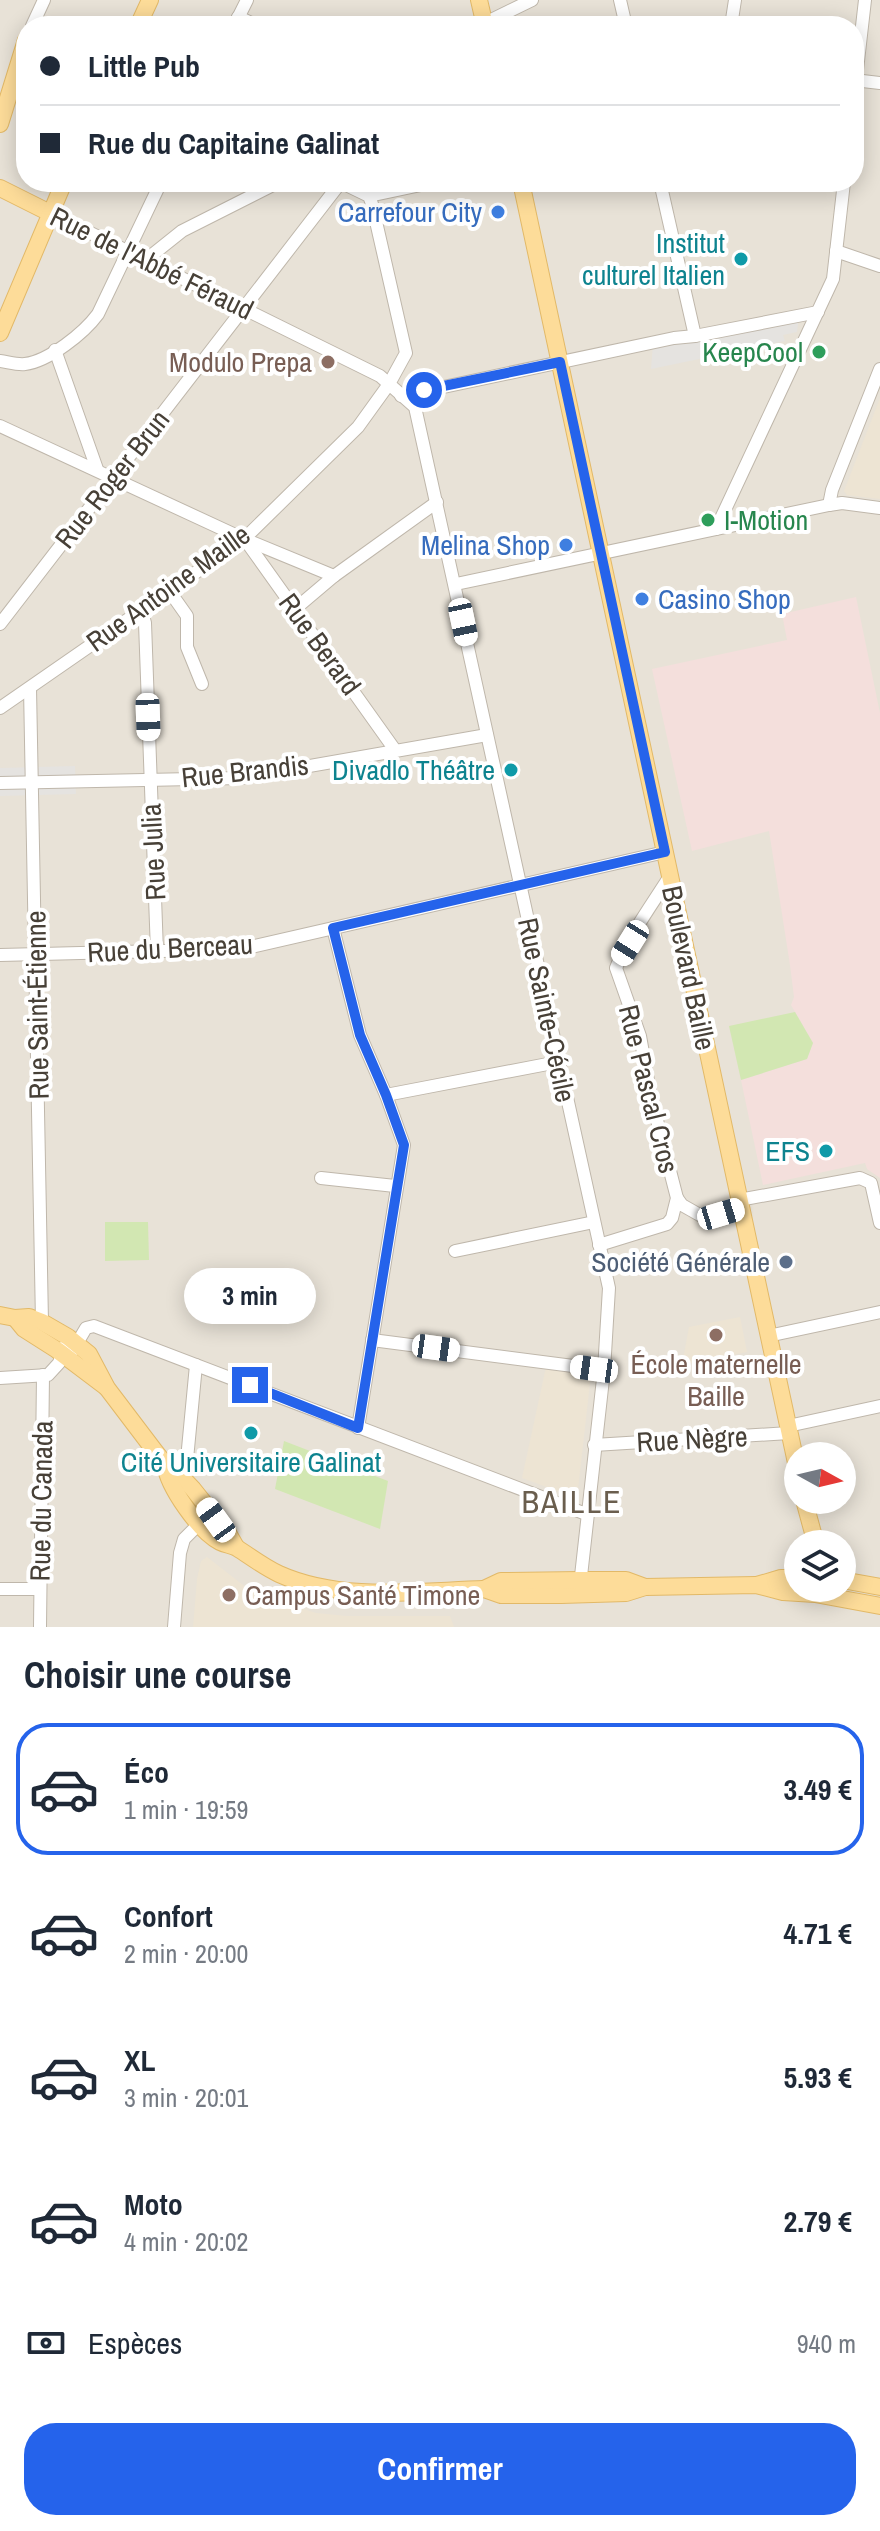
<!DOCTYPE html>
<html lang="fr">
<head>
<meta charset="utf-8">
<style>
  :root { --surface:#fff; --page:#f6f6f7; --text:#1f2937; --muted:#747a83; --line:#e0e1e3; --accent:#2563eb }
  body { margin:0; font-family:"Archivo Narrow",sans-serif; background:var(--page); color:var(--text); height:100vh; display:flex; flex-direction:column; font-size:30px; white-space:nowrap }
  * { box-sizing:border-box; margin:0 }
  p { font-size:26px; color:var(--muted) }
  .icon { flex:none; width:44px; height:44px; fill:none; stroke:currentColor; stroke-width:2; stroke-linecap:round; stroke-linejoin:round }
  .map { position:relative; height:1627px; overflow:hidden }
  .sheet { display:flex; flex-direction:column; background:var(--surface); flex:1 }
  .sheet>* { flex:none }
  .top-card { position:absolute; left:16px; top:16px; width:848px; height:176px; border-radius:32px; box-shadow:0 4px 20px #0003; display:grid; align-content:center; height:176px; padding:0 24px; background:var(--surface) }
  .needle { width:52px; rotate:98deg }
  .fabs { position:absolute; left:784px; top:1442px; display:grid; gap:16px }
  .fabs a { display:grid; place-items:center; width:72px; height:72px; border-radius:50%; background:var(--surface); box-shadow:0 4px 20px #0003; font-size:40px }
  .end { position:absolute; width:36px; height:36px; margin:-18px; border:10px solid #2563eb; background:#fff; box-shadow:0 0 0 4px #fff }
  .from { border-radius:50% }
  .bubble { position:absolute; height:56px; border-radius:28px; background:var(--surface); box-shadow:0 4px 20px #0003; font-size:26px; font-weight:700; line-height:56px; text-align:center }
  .car { position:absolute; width:24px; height:48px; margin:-24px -12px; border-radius:10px; box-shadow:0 0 6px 2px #0007; background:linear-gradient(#fff 24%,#345 0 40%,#fff 0 76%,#345 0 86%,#fff 0) }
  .top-card b { display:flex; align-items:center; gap:28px; height:76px; font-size:30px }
  .top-card b+b { border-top:2px solid var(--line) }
  .top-card i { width:20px; height:20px; background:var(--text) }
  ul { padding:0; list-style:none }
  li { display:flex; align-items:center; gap:24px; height:132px; margin:0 16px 12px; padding:0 8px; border:4px solid transparent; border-radius:32px }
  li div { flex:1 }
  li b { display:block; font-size:30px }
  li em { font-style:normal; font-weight:700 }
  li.active { border-color:var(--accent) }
  li>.icon { width:72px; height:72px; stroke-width:1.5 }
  h2 { padding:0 24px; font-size:36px; line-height:96px }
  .pay { display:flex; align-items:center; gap:20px; height:88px; padding:0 24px; font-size:30px }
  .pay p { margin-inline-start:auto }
  .primary-button { display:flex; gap:16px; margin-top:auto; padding:16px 24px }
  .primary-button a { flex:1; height:92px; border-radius:32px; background:var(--accent); color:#fff; font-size:32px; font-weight:700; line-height:92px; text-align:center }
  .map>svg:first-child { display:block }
  .residential { fill:#e8e2d7; fill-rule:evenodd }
  .education { fill:#ede4d3 }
  .medical { fill:#f4dfdc }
  .green { fill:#d2e7b2 }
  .parking { fill:#e5e3e0 }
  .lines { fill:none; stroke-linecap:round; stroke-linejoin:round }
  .minor-casing { stroke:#bfb7ab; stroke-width:14 }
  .major-casing { stroke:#e2b968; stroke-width:18 }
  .minor { stroke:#fff; stroke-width:12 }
  .major { stroke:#fddc99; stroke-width:16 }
  .route { stroke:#2563eb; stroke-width:10 }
  .shop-dot { fill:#3f7fe0; stroke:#fff; stroke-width:3 }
  .culture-dot { fill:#0f9aa8; stroke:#fff; stroke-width:3 }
  .leisure-dot { fill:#2e9e5b; stroke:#fff; stroke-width:3 }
  .education-dot { fill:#8d6e63; stroke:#fff; stroke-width:3 }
  .service-dot { fill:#5c6f8a; stroke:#fff; stroke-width:3 }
  .labels { text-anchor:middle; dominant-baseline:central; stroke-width:8; stroke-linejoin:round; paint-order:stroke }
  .shop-label { font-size:28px; fill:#366cbe; stroke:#fff; text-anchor:end }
  .culture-label { font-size:28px; fill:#0d838f; stroke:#fff; text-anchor:end }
  .street-label { font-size:28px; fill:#474037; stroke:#fff }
  .leisure-label { font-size:28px; fill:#27864d; stroke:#fff; text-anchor:end }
  .education-label { font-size:28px; fill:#785e54; stroke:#fff; text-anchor:end }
  .service-label { font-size:28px; fill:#4e5e75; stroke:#fff; text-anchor:end }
  .quarter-label { font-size:32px; letter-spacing:2px; fill:#6a5e4e; stroke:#fff }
</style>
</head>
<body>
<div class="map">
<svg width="880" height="1627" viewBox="0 0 880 1627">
  <rect width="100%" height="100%" fill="#f4f0e9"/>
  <path class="residential" d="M 0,0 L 880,0 L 880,1627 L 0,1627 ZM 26,26 L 854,26 L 854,182 L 26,182 ZM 798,1456 L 842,1456 L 842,1500 L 798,1500 ZM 798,1544 L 842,1544 L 842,1588 L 798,1588 Z"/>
  <g class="education">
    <polygon points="880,398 880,499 847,495 844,491"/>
    <polygon points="740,1317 747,1352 682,1365 689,1327"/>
    <polygon points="546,1367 591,1374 577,1498 522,1478"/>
    <polygon points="207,1557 243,1585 270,1598 316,1613 346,1616 450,1616 454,1627 193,1627 197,1579 201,1561"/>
  </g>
  <polygon class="medical" points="856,597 880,713 880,1178 867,1169 865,1163 763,1185 741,1080 807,1059 813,1043 791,1005 794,997 790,965 769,831 692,851 652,669 787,640 782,614"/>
  <g class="green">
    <polygon points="795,1012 813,1043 807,1059 741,1080 729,1026"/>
    <polygon points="105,1222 148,1222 149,1260 105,1261"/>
    <polygon points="284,1441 388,1481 380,1529 275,1489"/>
  </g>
  <g class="parking">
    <polygon points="799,316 797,332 783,335 785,341 651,369 653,343"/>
    <polygon points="75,766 76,794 0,796 0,768"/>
  </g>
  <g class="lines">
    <defs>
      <g id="minor">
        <polyline points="620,0 626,26"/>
        <polyline points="238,17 258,26"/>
        <polyline points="32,26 44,0"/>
        <polyline points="234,26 247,0"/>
        <polyline points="479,26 532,0"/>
        <polyline points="731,26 735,0"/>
        <polyline points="854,80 880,83"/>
        <polyline points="854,96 865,0"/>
        <polyline points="340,182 369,196 372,204 406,353 389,384 415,407 609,1288 604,1370 580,1585"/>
        <polyline points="660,182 695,336"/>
        <polyline points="369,196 435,182"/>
        <polyline points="836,251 880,266"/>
        <polyline points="147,259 182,231 279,182"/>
        <polyline points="55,350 97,469"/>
        <path d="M 0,361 C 8,362 17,365 25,364 C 49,361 84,333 98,314 L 161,182"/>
        <polyline points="401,396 674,338 695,336 818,312"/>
        <polyline points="0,426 244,539 334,576"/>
        <polyline points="829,505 832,490 880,369"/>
        <polyline points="716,529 833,279 844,182"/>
        <polyline points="246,541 395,750"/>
        <polyline points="456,584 829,505 842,503 880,508"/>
        <polyline points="168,589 187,616 187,647 202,684"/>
        <polyline points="141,609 145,623 157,952"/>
        <polyline points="295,609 334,576 437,502"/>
        <polyline points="0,624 341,182"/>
        <polyline points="30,688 42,1322"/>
        <polyline points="0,708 244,539 358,427 389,384 380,376 50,213"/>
        <polyline points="0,783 241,778 487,735"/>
        <polyline points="333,928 360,1035 386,1095 404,1145 358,1428"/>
        <polyline points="0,955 242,949 665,852"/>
        <polyline points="386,1095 558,1062"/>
        <polyline points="321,1178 395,1186"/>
        <polyline points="677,1198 682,1205 705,1218 741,1208"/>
        <polyline points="739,1200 860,1178 871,1183 880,1223"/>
        <path d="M 599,1245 L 667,1224 L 672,1218 L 677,1198 L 651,1097 L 640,1036 L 616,968 C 628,937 653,903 670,876"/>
        <polyline points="455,1251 594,1222"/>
        <polyline points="768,1336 880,1312"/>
        <polyline points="372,1340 604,1370"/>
        <polyline points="73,1350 86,1328 94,1326 586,1514"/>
        <polyline points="0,1378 48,1375 59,1363 64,1347"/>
        <polyline points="788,1426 880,1406"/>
        <polyline points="594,1445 789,1433"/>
        <polyline points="185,1480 196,1365"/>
        <polyline points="0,1589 40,1589"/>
        <polyline points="40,1627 43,1375"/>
        <polyline points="174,1627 180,1553 184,1539 200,1523 205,1506"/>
      </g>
      <g id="major">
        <polyline points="479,0 485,26"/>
        <polyline points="138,26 150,0"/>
        <polyline points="0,124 26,40"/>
        <polyline points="521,182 798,1472"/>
        <polyline points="0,188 50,213"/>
        <polyline points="0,333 64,182"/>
        <polyline points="0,1315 15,1318 29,1317 42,1322 68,1337 89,1354 107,1388 154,1450 165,1464 174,1469 193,1489 228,1533 236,1547"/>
        <polyline points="15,1318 24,1329 57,1350 106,1387"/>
        <path d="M 165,1464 C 168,1487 199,1531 220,1542 C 226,1545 232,1545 237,1548 C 251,1557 264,1567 279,1574 C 341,1602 418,1591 484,1589 L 501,1595 L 561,1595 L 626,1593 L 645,1587 L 756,1585 L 783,1592 L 815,1594 L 880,1606"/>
        <polyline points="804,1500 816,1544"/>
        <polyline points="842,1580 880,1587"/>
        <polyline points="757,1585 781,1578 798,1578"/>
        <polyline points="484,1589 501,1581 580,1580 626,1580 645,1587"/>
      </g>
    </defs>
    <use href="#minor" class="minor-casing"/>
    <use href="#major" class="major-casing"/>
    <use href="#minor" class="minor"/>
    <use href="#major" class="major"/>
  </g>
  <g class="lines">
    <polyline class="route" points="250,1385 358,1428 404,1145 386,1095 360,1035 333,928 665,852 560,362 424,390"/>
  </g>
  <g class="shop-dot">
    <circle cx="498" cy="212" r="8"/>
    <circle cx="566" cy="545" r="8"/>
    <circle cx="642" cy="599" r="8"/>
  </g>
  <g class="culture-dot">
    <circle cx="741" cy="259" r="8"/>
    <circle cx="511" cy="770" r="8"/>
    <circle cx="826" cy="1151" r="8"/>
    <circle cx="251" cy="1433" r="8"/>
  </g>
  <g class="leisure-dot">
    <circle cx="819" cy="352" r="8"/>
    <circle cx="708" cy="520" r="8"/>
  </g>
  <g class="education-dot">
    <circle cx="328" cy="362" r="8"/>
    <circle cx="716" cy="1335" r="8"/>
    <circle cx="229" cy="1595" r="8"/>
  </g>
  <circle class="service-dot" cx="786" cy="1262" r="8"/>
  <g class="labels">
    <g class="shop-label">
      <text x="482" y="212">Carrefour City</text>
      <text x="550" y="545">Melina Shop</text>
      <text x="658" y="599" text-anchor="start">Casino Shop</text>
    </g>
    <g class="culture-label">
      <text x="725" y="243">Institut<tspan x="725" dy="32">culturel Italien</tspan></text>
      <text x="495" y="770">Divadlo Théâtre</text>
      <text x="810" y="1151">EFS</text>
      <text x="251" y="1462" text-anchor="middle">Cité Universitaire Galinat</text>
    </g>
    <g class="street-label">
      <text transform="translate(152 263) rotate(26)">Rue de l'Abbé Féraud</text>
      <text transform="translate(112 479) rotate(-52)">Rue Roger Brun</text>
      <text transform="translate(168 588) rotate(-36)">Rue Antoine Maille</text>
      <text transform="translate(320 644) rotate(54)">Rue Berard</text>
      <text transform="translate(245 771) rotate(-6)">Rue Brandis</text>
      <text transform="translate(153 852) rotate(-93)">Rue Julia</text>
      <text transform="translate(170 948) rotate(-3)">Rue du Berceau</text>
      <text transform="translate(689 968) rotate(78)">Boulevard Baille</text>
      <text transform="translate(37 1005) rotate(-91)">Rue Saint-Étienne</text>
      <text transform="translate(547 1010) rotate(78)">Rue Sainte-Cécile</text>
      <text transform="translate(649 1089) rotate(76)">Rue Pascal Cros</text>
      <text transform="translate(692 1439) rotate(-3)">Rue Nègre</text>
      <text transform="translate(41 1501) rotate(-89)">Rue du Canada</text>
    </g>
    <g class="leisure-label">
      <text x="803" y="352">KeepCool</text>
      <text x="724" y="520" text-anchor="start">I-Motion</text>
    </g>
    <g class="education-label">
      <text x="312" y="362">Modulo Prepa</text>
      <text x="716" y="1364" text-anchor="middle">École maternelle<tspan x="716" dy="32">Baille</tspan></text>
      <text x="245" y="1595" text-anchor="start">Campus Santé Timone</text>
    </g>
    <g class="service-label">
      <text x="770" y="1262">Société Générale</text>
    </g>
    <g class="quarter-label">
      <text x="572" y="1501">BAILLE</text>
    </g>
  </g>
</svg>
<div class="fabs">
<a><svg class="needle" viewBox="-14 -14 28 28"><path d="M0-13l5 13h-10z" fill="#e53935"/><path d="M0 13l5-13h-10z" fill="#747a83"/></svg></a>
<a><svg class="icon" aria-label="layers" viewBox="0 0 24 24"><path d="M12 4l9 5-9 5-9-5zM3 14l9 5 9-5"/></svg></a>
</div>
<i class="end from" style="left:424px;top:390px"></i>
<i class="end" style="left:250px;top:1385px"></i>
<div class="bubble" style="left:184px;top:1268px;width:132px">3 min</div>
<i class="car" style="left:463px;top:622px;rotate:168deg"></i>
<i class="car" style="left:148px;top:717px;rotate:178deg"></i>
<i class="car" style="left:630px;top:943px;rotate:212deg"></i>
<i class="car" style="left:721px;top:1214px;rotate:73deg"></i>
<i class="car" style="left:436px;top:1348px;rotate:98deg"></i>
<i class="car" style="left:594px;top:1369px;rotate:278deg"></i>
<i class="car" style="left:216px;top:1520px;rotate:324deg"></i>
<div class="top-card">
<b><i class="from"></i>Little Pub</b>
<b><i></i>Rue du Capitaine Galinat</b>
</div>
</div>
<section class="sheet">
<h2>Choisir une course</h2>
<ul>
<li class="active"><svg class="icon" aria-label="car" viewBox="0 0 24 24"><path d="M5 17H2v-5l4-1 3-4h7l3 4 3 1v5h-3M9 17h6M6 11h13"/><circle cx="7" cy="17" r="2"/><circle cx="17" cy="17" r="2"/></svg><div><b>Éco</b><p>1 min · 19:59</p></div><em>3.49 €</em></li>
<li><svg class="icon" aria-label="car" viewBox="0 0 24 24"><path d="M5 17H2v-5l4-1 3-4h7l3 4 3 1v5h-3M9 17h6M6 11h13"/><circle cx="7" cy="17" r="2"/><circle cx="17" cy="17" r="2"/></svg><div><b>Confort</b><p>2 min · 20:00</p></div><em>4.71 €</em></li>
<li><svg class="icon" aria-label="car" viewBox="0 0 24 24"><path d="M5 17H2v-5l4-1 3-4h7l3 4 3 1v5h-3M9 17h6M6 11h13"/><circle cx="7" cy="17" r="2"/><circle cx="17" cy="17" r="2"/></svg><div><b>XL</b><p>3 min · 20:01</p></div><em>5.93 €</em></li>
<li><svg class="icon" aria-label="car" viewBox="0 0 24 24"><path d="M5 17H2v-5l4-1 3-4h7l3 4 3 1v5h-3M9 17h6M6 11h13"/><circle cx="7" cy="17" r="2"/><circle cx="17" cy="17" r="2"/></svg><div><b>Moto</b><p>4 min · 20:02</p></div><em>2.79 €</em></li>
</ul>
<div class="pay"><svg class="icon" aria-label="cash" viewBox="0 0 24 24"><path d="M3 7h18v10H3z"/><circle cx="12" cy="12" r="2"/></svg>Espèces<p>940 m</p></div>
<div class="primary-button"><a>Confirmer</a></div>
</section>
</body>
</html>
